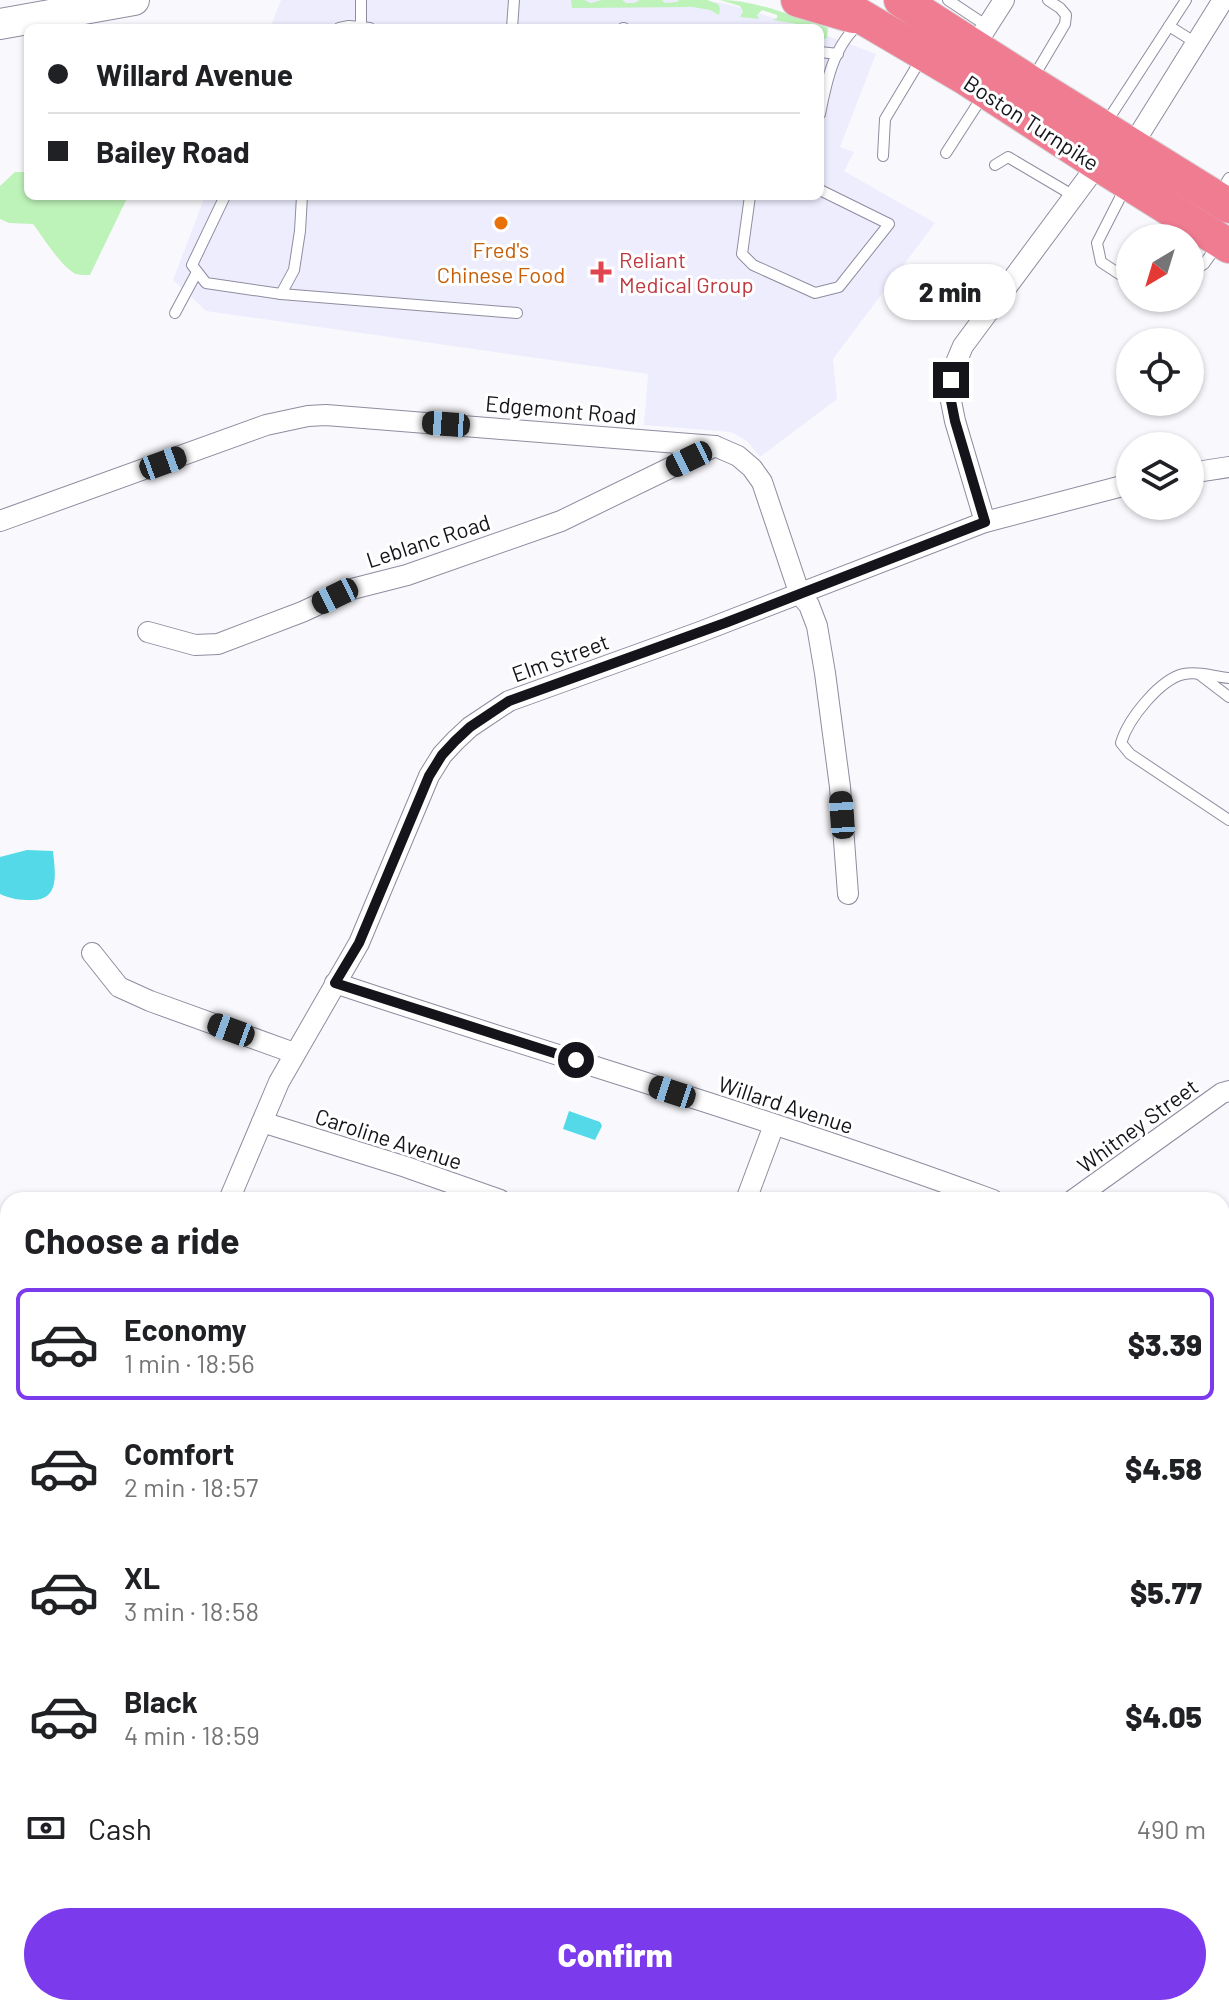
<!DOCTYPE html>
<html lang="en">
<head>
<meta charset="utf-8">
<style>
  :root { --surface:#fff; --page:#f2f2f2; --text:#202124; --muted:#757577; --line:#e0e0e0; --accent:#7c3aed }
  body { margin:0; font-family:Barlow,sans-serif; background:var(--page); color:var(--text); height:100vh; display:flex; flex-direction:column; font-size:30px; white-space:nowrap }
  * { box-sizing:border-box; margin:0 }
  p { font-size:26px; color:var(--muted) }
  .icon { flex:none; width:44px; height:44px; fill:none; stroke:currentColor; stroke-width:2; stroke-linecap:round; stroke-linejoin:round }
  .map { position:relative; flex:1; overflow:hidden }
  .panel { position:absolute; left:0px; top:1192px; width:1230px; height:824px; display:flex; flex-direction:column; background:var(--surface); border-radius:24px 24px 0 0; box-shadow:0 2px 6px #0004 }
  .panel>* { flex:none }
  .top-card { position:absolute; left:24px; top:24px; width:800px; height:176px; border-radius:12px; box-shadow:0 2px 6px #0004; display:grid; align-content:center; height:176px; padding:0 24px; background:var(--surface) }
  .needle { width:52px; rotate:218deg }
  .controls { position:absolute; left:1116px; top:224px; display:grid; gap:16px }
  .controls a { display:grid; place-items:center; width:88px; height:88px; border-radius:50%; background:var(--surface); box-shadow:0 2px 6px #0004; font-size:40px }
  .end { position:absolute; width:36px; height:36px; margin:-18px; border:10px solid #15141b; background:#fff; box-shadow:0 0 0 4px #fff }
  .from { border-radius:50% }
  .bubble { position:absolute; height:56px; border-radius:28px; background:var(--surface); box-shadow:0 2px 6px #0004; font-size:26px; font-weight:800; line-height:56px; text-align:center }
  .car { position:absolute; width:24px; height:48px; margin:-24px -12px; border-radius:10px; box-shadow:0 0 6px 2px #0007; background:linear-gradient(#222 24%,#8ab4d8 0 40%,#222 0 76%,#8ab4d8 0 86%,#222 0) }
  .top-card b { display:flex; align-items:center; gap:28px; height:76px; font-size:30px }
  .top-card b+b { border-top:2px solid var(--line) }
  .top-card i { width:20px; height:20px; background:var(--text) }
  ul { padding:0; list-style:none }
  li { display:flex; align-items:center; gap:24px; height:112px; margin:0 16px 12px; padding:0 8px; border:4px solid transparent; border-radius:12px }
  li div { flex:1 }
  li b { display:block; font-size:30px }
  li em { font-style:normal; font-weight:800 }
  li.current { border-color:var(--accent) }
  li>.icon { width:72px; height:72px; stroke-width:1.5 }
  h2 { padding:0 24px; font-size:36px; line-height:96px }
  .pay { display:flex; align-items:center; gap:20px; height:88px; padding:0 24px; font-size:30px }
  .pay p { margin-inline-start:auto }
  .primary-button { display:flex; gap:16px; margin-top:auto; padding:16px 24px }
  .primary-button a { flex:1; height:92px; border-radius:48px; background:var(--accent); color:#fff; font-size:32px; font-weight:800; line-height:92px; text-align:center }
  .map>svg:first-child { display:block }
  .built { fill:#eeedfe }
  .green { fill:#bdf2b8 }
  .water { fill:#53d9e7 }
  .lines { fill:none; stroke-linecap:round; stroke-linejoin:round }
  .stream { stroke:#53d9e7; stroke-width:5 }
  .service-casing { stroke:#8e8c9f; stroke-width:12 }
  .minor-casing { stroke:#8e8c9f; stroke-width:22 }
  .tertiary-casing { stroke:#8e8c9f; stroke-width:28 }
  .secondary-casing { stroke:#8e8c9f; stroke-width:32 }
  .trunk-casing { stroke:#d5d5d6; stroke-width:36 }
  .service { stroke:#fff; stroke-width:10 }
  .minor { stroke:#fff; stroke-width:20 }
  .tertiary { stroke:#fff; stroke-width:26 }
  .secondary { stroke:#fff; stroke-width:30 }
  .trunk { stroke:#f07c92; stroke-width:34 }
  .route { stroke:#15141b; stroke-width:10 }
  .food-dot { fill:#e8710a; stroke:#fff; stroke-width:3 }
  .health-dot { fill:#e0444e; stroke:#fff; stroke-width:3 }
  .labels { text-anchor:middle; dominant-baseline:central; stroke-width:6; stroke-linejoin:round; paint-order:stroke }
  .street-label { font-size:22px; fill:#15141b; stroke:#fff }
  .food-label { font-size:22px; fill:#c56008; stroke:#fff }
  .health-label { font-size:22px; fill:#be3a42; stroke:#fff; text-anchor:start }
</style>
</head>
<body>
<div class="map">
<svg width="1229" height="2016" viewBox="0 0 1229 2016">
  <rect width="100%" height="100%" fill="#f9f9fd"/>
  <g class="built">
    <polygon points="281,0 704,0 731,5 808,28 270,28"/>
    <polygon points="820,33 876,54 840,147 854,152 844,171 935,223 833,359 837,399 760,457 747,441 731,432 644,425 648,374 206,311 173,280 205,196 820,196"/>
  </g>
  <g class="green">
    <polygon points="571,0 584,0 591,3 602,0 622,0 626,3 634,3 640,0 662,0 665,3 677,2 679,0 707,0 718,4 720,8 719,15 710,10 693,7 572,8"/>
    <path d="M 720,0 C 757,0 794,17 828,28 L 827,38 L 820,40 L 820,37 L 824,34 L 820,28 L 797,28 L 797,24 L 773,20 L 777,18 L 777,15 L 762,10 L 757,15 L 759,19 L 740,17 L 743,11 L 740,6 Z"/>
    <path d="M 15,172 L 28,172 L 28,196 L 128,196 L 90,275 C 85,275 80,275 76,274 C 62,268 43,237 33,224 L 9,223 L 0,219 L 0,186 Z"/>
  </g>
  <g class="water">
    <path d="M 27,850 L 53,851 C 55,872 61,901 31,900 C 19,900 11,899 0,894 L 0,857 Z"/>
    <polygon points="569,1111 600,1122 602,1126 595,1140 563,1129"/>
    <polygon points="0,1781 8,1784 8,2008 353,2008 351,2016 0,2016"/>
  </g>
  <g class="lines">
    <polyline class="stream" points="557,2008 718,2016"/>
    <defs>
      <g id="service">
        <polyline points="361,0 361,27"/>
        <polyline points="948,0 987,26"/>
        <polyline points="1169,26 1196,43"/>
        <polyline points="339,28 349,26 370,28"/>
        <polyline points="512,28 514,0"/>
        <polyline points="623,28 624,28"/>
        <polyline points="820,52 838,54"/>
        <polyline points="1033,78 1065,24 1066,15 1060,8 1048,0"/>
        <path d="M 820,114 C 826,83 834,43 861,23"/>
        <polyline points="1106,123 1186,0"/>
        <polyline points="946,153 984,94"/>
        <polyline points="883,156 885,119 921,59"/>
        <polyline points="995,165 1008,157 1074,196"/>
        <polyline points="1227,181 1229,178"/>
        <polyline points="1125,188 1097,243 1101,262 1130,281"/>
        <polyline points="225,196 192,265 206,283 281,294 294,270 300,231 302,196"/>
        <polyline points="750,196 742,254 753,265 815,293 839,287 889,224 820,190"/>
        <polyline points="1190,273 1204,264 1217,246"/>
        <polyline points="281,294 517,313"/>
        <polyline points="175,313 197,272"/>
        <polyline points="1199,674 1229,697"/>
        <path d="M 1229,678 C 1214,677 1200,671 1184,674 C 1160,679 1128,719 1121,743 L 1130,754 L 1229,820"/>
      </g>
      <g id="minor">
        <polyline points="974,47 1004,0"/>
        <polyline points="1132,146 1223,0"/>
        <polyline points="1190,473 1229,467"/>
        <polyline points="0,521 266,425 308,416 326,415 715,446 738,456 752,468 762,482 800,595 809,605 817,626 825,673 840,787 848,894"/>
        <polyline points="985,522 955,421 951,401 952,372 963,346 1098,164"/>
        <polyline points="148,632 195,645 218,644 302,612 352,589 407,575 561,521 715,446"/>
        <polyline points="92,953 119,987 150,1001 294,1053"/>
        <path d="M 335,983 C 554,1056 776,1120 993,1200"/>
        <polyline points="262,1122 406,1167 500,1200"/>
        <polyline points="229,1200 279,1082 359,943 429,776 442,755 455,741 470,727 509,701 700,632 985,522 1130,484"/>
        <polyline points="746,1200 774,1125"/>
        <polyline points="1073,1200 1222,1093 1229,1091"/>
        <polyline points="1222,1499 1229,1485"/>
        <polyline points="1222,1716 1229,1720"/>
        <polyline points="1222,1914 1229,1898"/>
        <polyline points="994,2008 998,2016"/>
        <polyline points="1175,2016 1179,2008"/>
      </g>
      <polyline id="tertiary" points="0,1563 8,1567"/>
      <g id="secondary">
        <polyline points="0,24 134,0"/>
        <polyline points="1222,1234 1229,1232"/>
        <polyline points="372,2016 374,2008"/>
      </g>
      <g id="trunk">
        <polyline points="798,0 853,16"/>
        <polyline points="833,0 964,77 1098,164 1229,246"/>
        <polyline points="901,0 1031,83 1229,206"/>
      </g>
    </defs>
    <use href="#service" class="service-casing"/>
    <use href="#minor" class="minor-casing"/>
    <use href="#tertiary" class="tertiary-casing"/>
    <use href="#secondary" class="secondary-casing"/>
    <use href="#trunk" class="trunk-casing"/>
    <use href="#service" class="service"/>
    <use href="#minor" class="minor"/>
    <use href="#tertiary" class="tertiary"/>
    <use href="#secondary" class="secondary"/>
    <use href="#trunk" class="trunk"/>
  </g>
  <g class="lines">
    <polyline class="route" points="576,1060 335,983 359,943 429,776 442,755 455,741 470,727 509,701 725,623 985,522 955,421 951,401 951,380"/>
  </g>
  <circle class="food-dot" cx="501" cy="223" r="8"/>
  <path class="health-dot" d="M597 260h8v8h8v8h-8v8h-8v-8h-8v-8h8z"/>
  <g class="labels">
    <g class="street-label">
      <text transform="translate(1032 122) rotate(33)">Boston Turnpike</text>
      <text transform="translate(561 409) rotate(5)">Edgemont Road</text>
      <text transform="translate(428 540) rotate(-18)">Leblanc Road</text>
      <text transform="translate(560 657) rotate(-20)">Elm Street</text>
      <text transform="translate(786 1104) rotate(18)">Willard Avenue</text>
      <text transform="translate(1137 1125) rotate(-36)">Whitney Street</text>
      <text transform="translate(389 1138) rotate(18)">Caroline Avenue</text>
    </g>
    <g class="food-label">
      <text x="501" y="249">Fred's<tspan x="501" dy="25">Chinese Food</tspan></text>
    </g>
    <g class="health-label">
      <text x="619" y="259">Reliant<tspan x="619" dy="25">Medical Group</tspan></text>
    </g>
  </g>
</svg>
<div class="controls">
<a><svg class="needle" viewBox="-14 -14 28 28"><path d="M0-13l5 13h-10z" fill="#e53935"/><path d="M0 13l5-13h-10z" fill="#757577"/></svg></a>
<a><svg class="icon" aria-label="locate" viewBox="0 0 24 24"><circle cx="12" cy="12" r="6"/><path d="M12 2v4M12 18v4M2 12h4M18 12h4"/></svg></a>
<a><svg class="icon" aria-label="layers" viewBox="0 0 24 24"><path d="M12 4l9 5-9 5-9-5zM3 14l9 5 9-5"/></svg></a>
</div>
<i class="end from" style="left:576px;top:1060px"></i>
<i class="end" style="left:951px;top:380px"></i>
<div class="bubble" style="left:884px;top:264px;width:132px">2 min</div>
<i class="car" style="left:446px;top:424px;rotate:274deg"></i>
<i class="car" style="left:689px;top:459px;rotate:244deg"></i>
<i class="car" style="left:163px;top:463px;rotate:70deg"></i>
<i class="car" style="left:335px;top:596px;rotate:244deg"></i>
<i class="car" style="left:842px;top:815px;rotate:356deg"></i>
<i class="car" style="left:231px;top:1030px;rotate:290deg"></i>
<i class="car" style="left:672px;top:1092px;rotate:288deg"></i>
<div class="top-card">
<b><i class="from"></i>Willard Avenue</b>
<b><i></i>Bailey Road</b>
</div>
<section class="panel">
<h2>Choose a ride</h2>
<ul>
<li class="current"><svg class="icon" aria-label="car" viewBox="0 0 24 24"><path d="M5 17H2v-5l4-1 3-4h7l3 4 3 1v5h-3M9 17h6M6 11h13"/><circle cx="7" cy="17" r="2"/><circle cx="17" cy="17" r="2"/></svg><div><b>Economy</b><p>1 min · 18:56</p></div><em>$3.39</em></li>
<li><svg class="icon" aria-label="car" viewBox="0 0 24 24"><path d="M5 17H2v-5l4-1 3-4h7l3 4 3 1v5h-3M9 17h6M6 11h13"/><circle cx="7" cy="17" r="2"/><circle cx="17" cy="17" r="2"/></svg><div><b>Comfort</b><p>2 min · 18:57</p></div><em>$4.58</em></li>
<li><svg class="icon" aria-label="car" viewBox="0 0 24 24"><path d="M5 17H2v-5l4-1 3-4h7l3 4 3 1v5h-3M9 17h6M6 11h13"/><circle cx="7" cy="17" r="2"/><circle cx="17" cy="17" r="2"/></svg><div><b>XL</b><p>3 min · 18:58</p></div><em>$5.77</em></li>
<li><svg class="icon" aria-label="car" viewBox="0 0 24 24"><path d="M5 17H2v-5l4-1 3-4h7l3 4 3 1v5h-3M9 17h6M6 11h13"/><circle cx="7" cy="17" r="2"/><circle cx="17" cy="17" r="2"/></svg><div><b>Black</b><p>4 min · 18:59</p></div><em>$4.05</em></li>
</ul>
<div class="pay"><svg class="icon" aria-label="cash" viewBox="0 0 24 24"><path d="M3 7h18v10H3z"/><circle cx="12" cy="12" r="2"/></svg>Cash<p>490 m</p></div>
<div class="primary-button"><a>Confirm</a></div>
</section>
</div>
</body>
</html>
